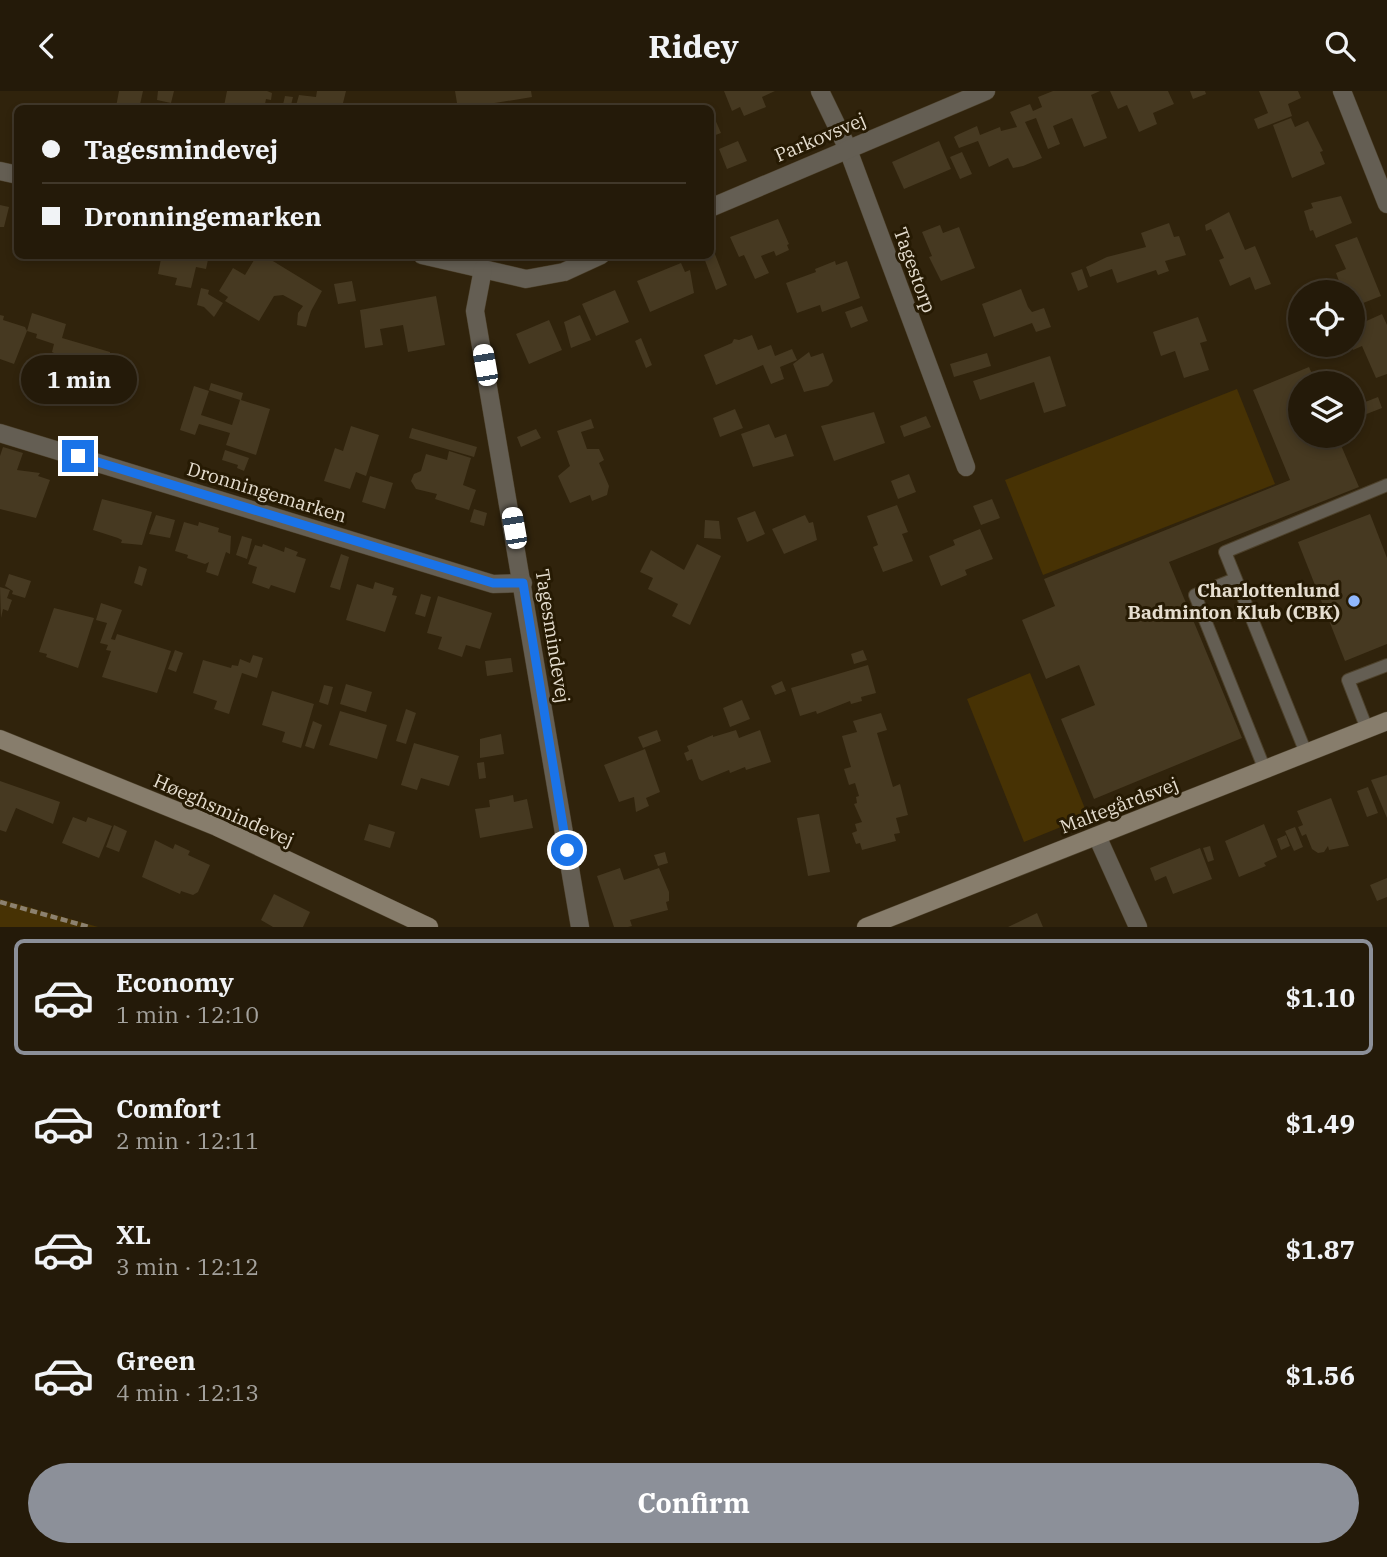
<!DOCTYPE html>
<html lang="en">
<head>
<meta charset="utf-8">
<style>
  :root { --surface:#241a09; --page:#2c2312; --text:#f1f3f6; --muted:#a3a19c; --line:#41382a; --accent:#8c9099 }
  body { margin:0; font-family:"IBM Plex Serif",serif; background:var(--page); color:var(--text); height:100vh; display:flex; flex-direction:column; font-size:26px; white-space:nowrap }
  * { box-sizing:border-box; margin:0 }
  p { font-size:23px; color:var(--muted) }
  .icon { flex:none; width:38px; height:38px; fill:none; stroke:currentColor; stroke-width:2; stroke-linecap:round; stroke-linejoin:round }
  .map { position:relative; height:836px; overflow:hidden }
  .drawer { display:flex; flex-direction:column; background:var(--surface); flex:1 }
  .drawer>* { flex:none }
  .hud { position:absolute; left:14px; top:14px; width:700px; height:154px; border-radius:10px; box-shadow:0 4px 10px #0003,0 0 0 2px var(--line); display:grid; align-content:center; height:154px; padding:0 28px; background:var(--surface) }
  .buttons { position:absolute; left:1288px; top:189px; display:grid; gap:14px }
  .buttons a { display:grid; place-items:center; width:77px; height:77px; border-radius:50%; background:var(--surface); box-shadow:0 4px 10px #0003,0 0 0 2px var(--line); font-size:35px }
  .end { position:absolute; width:32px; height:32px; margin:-16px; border:9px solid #1a73e8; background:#fff; box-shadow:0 0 0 4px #fff }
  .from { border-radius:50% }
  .bubble { position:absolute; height:49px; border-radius:24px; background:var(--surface); box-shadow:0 4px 10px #0003,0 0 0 2px var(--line); font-size:23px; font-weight:700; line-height:49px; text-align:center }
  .car { position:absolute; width:21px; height:42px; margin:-21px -10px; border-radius:9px; box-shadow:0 0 5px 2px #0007; background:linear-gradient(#fff 24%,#345 0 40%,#fff 0 76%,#345 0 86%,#fff 0) }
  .hud b { display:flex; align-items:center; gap:24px; height:66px; font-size:26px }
  .hud b+b { border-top:2px solid var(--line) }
  .hud i { width:18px; height:18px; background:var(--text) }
  ul { padding:12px 0 0; list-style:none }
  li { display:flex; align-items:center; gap:21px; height:116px; margin:0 14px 10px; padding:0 14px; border:4px solid transparent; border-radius:10px }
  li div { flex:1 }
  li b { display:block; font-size:26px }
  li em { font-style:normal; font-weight:700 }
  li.selected { border-color:var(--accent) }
  li>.icon { width:63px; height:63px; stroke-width:1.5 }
  .cta { display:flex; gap:14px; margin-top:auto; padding:14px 28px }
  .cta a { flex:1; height:80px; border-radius:42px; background:var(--accent); color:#fff; font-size:28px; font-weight:700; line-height:80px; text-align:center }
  header { display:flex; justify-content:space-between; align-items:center; height:91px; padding:0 28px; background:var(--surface); font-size:32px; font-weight:700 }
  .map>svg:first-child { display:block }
  .green { fill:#473204 }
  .building { fill:#463921 }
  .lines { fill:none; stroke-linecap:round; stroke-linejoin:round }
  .lane-casing { stroke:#4d412b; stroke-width:14 }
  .street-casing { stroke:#4d412b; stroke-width:19 }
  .secondary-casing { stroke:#4d412b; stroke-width:19 }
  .path { stroke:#8c816f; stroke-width:4.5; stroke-dasharray:7 3.5; stroke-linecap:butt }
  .lane { stroke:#645e53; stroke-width:12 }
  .street { stroke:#645e53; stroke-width:18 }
  .secondary { stroke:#877d6c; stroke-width:18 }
  .route { stroke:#1a73e8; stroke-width:9 }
  .poi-dot { fill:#91b8fd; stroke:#261a03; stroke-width:2.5 }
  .labels { text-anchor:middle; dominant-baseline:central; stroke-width:6; stroke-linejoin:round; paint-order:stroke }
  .street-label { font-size:19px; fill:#e5ddcf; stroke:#261a03 }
  .poi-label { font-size:19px; font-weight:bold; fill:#e5ddcf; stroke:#261a03; text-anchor:end }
</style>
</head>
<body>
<header><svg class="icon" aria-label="back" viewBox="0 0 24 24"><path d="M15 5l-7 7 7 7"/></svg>Ridey<svg class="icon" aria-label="search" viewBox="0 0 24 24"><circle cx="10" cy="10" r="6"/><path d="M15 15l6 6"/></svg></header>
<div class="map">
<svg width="1387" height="836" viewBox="0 0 1387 836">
  <rect width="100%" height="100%" fill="#30230c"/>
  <g class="green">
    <polygon points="1237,298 1275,393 1043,484 1005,389"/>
    <polygon points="1030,582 1088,725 1024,751 967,608"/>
    <polygon points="0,808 98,836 0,836"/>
  </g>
  <g class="building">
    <polygon points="119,0 143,0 139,18 116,16"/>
    <polygon points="158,0 174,0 171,12 157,9"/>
    <polygon points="227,0 267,0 272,2 271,9 266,8 264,18 227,18 224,15"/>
    <polygon points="317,0 346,0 343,12 361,18 295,18 299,4 316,6"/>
    <polygon points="455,0 531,0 532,6 458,18"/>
    <polygon points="724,0 775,0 762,6 766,16 744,25 740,16 732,20"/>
    <polygon points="1053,0 1100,0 1091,4 1107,47 1084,56 1072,27 1053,35 1060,53 1048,58 1036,27 1025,31 1042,67 1023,75 1013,77 1008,67 989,76 978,50 959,57 954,46 957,44 977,35 980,44 1000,36 1001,40 1017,36 1010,21 1030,13 1033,20 1042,16 1038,6"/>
    <polygon points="1110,0 1168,0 1174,13 1153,22 1157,33 1139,41 1127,14 1118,18"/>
    <polygon points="1190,0 1205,0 1206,3 1193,8"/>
    <polygon points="1259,0 1298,0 1301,7 1288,13 1292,25 1258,38 1254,28 1268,22"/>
    <polygon points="285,5 293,6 290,18 282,18"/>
    <polygon points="429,13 430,18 409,18 409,16"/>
    <polygon points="710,17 721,42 710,46"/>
    <polygon points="1291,27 1295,36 1308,30 1323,60 1320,61 1325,73 1292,87 1273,34"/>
    <polygon points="738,50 747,70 727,78 719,58"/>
    <polygon points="939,50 951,78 904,98 892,71"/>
    <polygon points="962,61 972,83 960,88 950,66"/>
    <polygon points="1341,105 1352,132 1316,147 1313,139 1310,140 1304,120 1313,117 1311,112"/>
    <polygon points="0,114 9,116 4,136 0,136"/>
    <polygon points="1229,121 1245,159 1255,155 1271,193 1255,199 1250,186 1230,195 1219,169 1224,167 1211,138 1206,140 1205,134"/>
    <polygon points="778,128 789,153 787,154 789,159 776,165 774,160 761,165 769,182 755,188 744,164 739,166 730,146"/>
    <polygon points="1169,132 1174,146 1179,145 1186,164 1165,170 1169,180 1158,184 1156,179 1117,192 1112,178 1090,186 1086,176 1107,166 1146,156 1141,142"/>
    <polygon points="940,134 943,142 959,136 975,177 941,190 929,166 932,165 922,141"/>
    <polygon points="1357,146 1381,205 1353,216 1353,201 1343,201 1336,182 1346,178 1335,154"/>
    <polygon points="711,153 727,194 716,199 703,164 710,164"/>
    <polygon points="144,164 209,164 206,178 196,176 191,197 175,194 177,187 158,183 161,168"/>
    <polygon points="257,164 263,164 322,200 311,220 306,236 297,234 298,222 303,215 283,204 274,205 259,230 225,210 228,206 219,200 233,177 245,184"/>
    <polygon points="835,170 836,174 847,170 860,207 822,221 820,214 797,222 786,192 816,181 815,178"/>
    <polygon points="681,172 685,181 690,179 694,202 650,221 637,190"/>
    <polygon points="1082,178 1088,196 1078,200 1071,182"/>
    <polygon points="352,190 356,210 338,213 334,193"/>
    <polygon points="201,197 209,199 208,203 223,212 214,226 204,216 197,214"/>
    <polygon points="1021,198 1028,216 1032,221 1044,217 1051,236 1036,241 1032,232 994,246 982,213"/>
    <polygon points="615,199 629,231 596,245 582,213"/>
    <polygon points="436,205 445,254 408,261 403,234 380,238 383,254 365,257 360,219"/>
    <polygon points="862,215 868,230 851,237 845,221"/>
    <polygon points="32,222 66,233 62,247 110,261 110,264 119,267 115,280 108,278 100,295 51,280 56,263 52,261 54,253 36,247 37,243 27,240 14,273 0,268 0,224 4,225 3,229 25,236 27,240"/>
    <polygon points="1382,223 1387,234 1387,283 1376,287 1362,255 1353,259 1353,236"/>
    <polygon points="580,224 591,249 571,257 564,231"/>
    <polygon points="1198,226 1207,250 1200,252 1209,279 1184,287 1175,260 1161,265 1153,241"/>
    <polygon points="549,229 562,259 529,273 516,243"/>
    <polygon points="752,244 758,259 771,254 775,265 792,258 797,269 780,276 784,288 771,293 763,274 716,294 704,264 732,252 734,248 739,249"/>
    <polygon points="641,247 652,274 646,277 635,250"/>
    <polygon points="809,261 811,266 823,262 833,290 828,295 804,301 793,273"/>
    <polygon points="987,262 991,275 954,286 950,273"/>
    <polygon points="1050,265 1066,315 1044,322 1034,291 980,309 973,290"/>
    <polygon points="1309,276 1316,292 1300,292 1300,345 1337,345 1359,396 1169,471 1242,647 1094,708 1061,628 1095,614 1079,574 1046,588 1022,529 1055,515 1044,488 1290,389 1253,299"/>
    <polygon points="211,292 243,302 241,309 270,318 256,364 226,354 230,342 199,333 195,344 180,339 194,295 209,300 201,324 232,334 240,309 209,299"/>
    <polygon points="1378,306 1382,317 1364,324 1360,313"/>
    <polygon points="735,318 743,337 720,346 713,327"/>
    <polygon points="874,321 885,352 834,370 821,335"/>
    <polygon points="926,325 931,336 904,346 900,335"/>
    <polygon points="591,328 594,337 581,341 587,358 599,358 604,369 599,372 609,395 607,404 592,410 590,404 570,412 558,385 570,375 557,340"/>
    <polygon points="769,333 775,347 786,343 794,365 753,376 741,343"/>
    <polygon points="351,335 379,344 366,385 356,381 350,398 324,390 335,357 343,360"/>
    <polygon points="412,337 477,356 474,366 409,347"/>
    <polygon points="536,338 541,347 521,356 517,346"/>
    <polygon points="3,356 23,362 17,379 40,382 38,385 50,389 36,427 0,418 0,365"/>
    <polygon points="225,359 249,367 244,380 237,377 238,374 222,369"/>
    <polygon points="449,360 471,367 463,394 476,399 469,419 435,408 437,403 416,398 411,390 414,383 421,380 426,363 447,369"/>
    <polygon points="909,383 916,401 898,408 891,390"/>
    <polygon points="370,385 393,392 385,418 362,411"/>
    <polygon points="102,408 152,421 142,454 121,452 122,449 118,447 93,439"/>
    <polygon points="992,408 1000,427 981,434 973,415"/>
    <polygon points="897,414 908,441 902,443 913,470 883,481 873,456 878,454 867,425"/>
    <polygon points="474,418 487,422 484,435 470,431"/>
    <polygon points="755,420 765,443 747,451 737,427"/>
    <polygon points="1370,423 1387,467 1387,553 1345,570 1298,451"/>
    <polygon points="156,424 175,429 170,447 149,443"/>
    <polygon points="805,424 809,432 813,431 817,449 784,463 772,438"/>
    <polygon points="705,429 719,430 721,448 704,447"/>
    <polygon points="184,431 198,435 199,431 219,437 218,441 231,445 230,463 226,461 218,485 206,481 209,471 205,473 187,467 188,464 175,460"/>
    <polygon points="980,438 993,468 965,479 967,484 941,495 929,465 955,454 953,449"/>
    <polygon points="242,445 252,448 247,468 236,464"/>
    <polygon points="263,453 284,461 285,456 298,461 296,465 306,468 295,502 271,494 269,498 252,492 257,476 248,473 255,454 262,456"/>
    <polygon points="697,453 721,465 690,534 672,525 678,513 648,498 653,487 640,481 651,459 684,479"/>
    <polygon points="341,463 349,466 340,499 330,496"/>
    <polygon points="139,475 147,478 142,495 134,492"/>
    <polygon points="9,483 31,490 25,507 12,503 13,500 5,495"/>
    <polygon points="375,491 394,497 392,504 397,505 385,541 346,529 357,493 373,498"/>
    <polygon points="0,496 10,499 7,507 12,509 8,520 3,518 1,527"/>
    <polygon points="421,503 431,506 425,526 415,523"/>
    <polygon points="438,505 492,522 480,558 466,554 462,566 438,558 442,546 427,542"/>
    <polygon points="101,512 122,519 111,548 115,549 117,543 171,560 157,602 102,586 111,560 106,559 108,554 100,552 107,532 96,529"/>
    <polygon points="54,517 94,527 78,577 46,566 47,563 39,561"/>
    <polygon points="175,559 183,562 176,581 168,578"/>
    <polygon points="863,559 867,569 854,573 851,563"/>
    <polygon points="253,564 263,567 257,587 242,582 229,623 214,618 217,610 193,602 203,569 231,577 232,574 238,575 240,568 250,572"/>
    <polygon points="511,567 513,581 487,585 485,570"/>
    <polygon points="868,574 876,602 861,606 862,610 851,613 850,610 817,623 816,620 800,625 791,597"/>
    <polygon points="782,590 786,600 775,604 771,595"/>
    <polygon points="346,593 372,601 366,621 340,613"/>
    <polygon points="324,594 333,596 328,614 319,611"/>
    <polygon points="272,600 314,613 301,657 282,651 285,641 262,634"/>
    <polygon points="742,609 750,628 730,636 723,617"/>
    <polygon points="406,618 416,622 406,653 396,650"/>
    <polygon points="340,620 387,634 377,668 329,654"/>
    <polygon points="881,622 887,639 877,642 893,696 900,693 908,724 896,727 900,742 894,743 896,750 862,759 860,752 856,753 852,742 857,740 855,733 862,731 854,713 857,712 856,706 859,705 855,692 849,694 844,678 851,676 842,645 857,641 853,630"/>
    <polygon points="313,630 322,634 314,658 305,655"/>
    <polygon points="657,639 661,650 643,657 638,646"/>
    <polygon points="736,639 739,647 760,639 771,671 746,679 745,676 730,682 729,679 702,690 699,688 692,668 687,670 684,662 689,660 687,655 713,644 713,646"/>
    <polygon points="501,643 504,663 480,667 480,648"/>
    <polygon points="414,652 459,665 449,695 421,687 417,699 401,694"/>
    <polygon points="645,658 660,701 646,707 649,715 636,721 634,706 619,711 604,674"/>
    <polygon points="484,671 486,687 479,688 477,672"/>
    <polygon points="1387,684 1387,727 1371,689"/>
    <polygon points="0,690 60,711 53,733 16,717 6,741 0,739"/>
    <polygon points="1368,696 1378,722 1367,726 1357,700"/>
    <polygon points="513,704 514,711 527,708 533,737 480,747 475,718 490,716 489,709"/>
    <polygon points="1331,707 1349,755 1329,759 1328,755 1324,761 1318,762 1312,758 1306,743 1302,745 1298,736 1303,734 1297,720"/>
    <polygon points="819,723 830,781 808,785 797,727"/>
    <polygon points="73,726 86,731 88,726 112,735 99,767 62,752"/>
    <polygon points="369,733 395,741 390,757 364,749"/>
    <polygon points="1264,733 1277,766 1264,772 1266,775 1239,786 1225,750"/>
    <polygon points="114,734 127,740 119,761 106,756"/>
    <polygon points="1295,736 1303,756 1294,760 1285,740"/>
    <polygon points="1286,744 1290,755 1281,759 1277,748"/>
    <polygon points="155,749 173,758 175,753 190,760 188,764 210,774 198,801 193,804 181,800 180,803 142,786"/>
    <polygon points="1210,755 1214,769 1208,771 1203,757"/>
    <polygon points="1200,757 1212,788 1173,803 1166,785 1155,790 1150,777"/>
    <polygon points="665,761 668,772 658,775 654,764"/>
    <polygon points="620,777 624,789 659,777 669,801 669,810 666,811 668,819 630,829 632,835 628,836 614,836 597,785"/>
    <polygon points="1387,787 1387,806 1377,810 1370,794"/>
    <polygon points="274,803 310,821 303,836 273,836 261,829"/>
    <polygon points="1037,822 1043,836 1008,836"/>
  </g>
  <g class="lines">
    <defs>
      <g id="lane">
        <polyline points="1235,488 1195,504 1265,679"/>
        <polyline points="1367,638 1348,589 1387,574"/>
        <polyline points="1306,662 1225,461 1387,394"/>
      </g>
      <g id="street">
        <polyline points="820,0 847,56 966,376"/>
        <polyline points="1342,0 1387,113"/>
        <polyline points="0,80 18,84"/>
        <polyline points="710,117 986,0"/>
        <polyline points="422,164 526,188 564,181 601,164"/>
        <polyline points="483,178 475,220 580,836"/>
        <polyline points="0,342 493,493 523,492"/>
        <polyline points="1097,745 1138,836"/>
      </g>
      <g id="secondary">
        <polyline points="0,648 217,736 429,836"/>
        <polyline points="866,836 1387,630"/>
      </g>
    </defs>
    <use href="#lane" class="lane-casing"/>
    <use href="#street" class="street-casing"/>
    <use href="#secondary" class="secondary-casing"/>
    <polyline class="path" points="0,811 89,836"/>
    <use href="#lane" class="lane"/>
    <use href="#street" class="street"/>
    <use href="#secondary" class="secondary"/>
  </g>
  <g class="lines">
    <polyline class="route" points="78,365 493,492 523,492 567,759"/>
  </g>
  <circle class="poi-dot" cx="1354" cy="510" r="7"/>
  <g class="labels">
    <g class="street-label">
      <text transform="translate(820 46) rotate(-23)">Parkovsvej</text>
      <text transform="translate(915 179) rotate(70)">Tagestorp</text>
      <text transform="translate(267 401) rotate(17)">Dronningemarken</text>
      <text transform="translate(553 545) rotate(81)">Tagesmindevej</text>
      <text transform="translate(1119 714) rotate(-21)">Maltegårdsvej</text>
      <text transform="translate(224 719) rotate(24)">Høeghsmindevej</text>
    </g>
    <g class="poi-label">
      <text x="1340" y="499">Charlottenlund<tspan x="1340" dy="22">Badminton Klub (CBK)</tspan></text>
    </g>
  </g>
</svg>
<div class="buttons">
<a><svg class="icon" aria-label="locate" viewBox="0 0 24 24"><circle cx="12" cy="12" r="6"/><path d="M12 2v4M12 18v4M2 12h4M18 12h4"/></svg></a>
<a><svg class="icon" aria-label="layers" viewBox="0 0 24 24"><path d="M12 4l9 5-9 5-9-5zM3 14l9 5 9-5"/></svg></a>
</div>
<i class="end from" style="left:567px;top:759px"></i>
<i class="end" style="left:78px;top:365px"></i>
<div class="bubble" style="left:21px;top:264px;width:116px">1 min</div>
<i class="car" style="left:485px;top:274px;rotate:350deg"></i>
<i class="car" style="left:514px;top:437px;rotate:350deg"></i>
<div class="hud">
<b><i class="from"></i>Tagesmindevej</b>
<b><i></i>Dronningemarken</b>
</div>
</div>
<section class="drawer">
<ul>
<li class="selected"><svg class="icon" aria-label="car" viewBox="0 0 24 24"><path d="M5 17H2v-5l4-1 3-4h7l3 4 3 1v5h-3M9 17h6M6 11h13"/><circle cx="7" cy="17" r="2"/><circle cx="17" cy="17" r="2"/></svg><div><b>Economy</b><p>1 min · 12:10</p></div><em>$1.10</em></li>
<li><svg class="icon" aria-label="car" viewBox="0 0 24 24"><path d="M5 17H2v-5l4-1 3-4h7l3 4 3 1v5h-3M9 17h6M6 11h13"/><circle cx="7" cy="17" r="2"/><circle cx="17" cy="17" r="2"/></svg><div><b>Comfort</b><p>2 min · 12:11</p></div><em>$1.49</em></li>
<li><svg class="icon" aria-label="car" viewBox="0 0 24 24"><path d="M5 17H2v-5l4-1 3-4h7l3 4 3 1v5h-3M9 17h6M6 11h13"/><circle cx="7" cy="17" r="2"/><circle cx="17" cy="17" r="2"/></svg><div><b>XL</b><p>3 min · 12:12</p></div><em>$1.87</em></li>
<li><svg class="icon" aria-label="car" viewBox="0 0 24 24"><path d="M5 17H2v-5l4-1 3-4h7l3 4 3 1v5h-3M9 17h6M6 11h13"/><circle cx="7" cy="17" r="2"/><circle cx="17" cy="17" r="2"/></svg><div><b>Green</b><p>4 min · 12:13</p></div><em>$1.56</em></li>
</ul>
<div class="cta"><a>Confirm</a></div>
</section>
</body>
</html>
